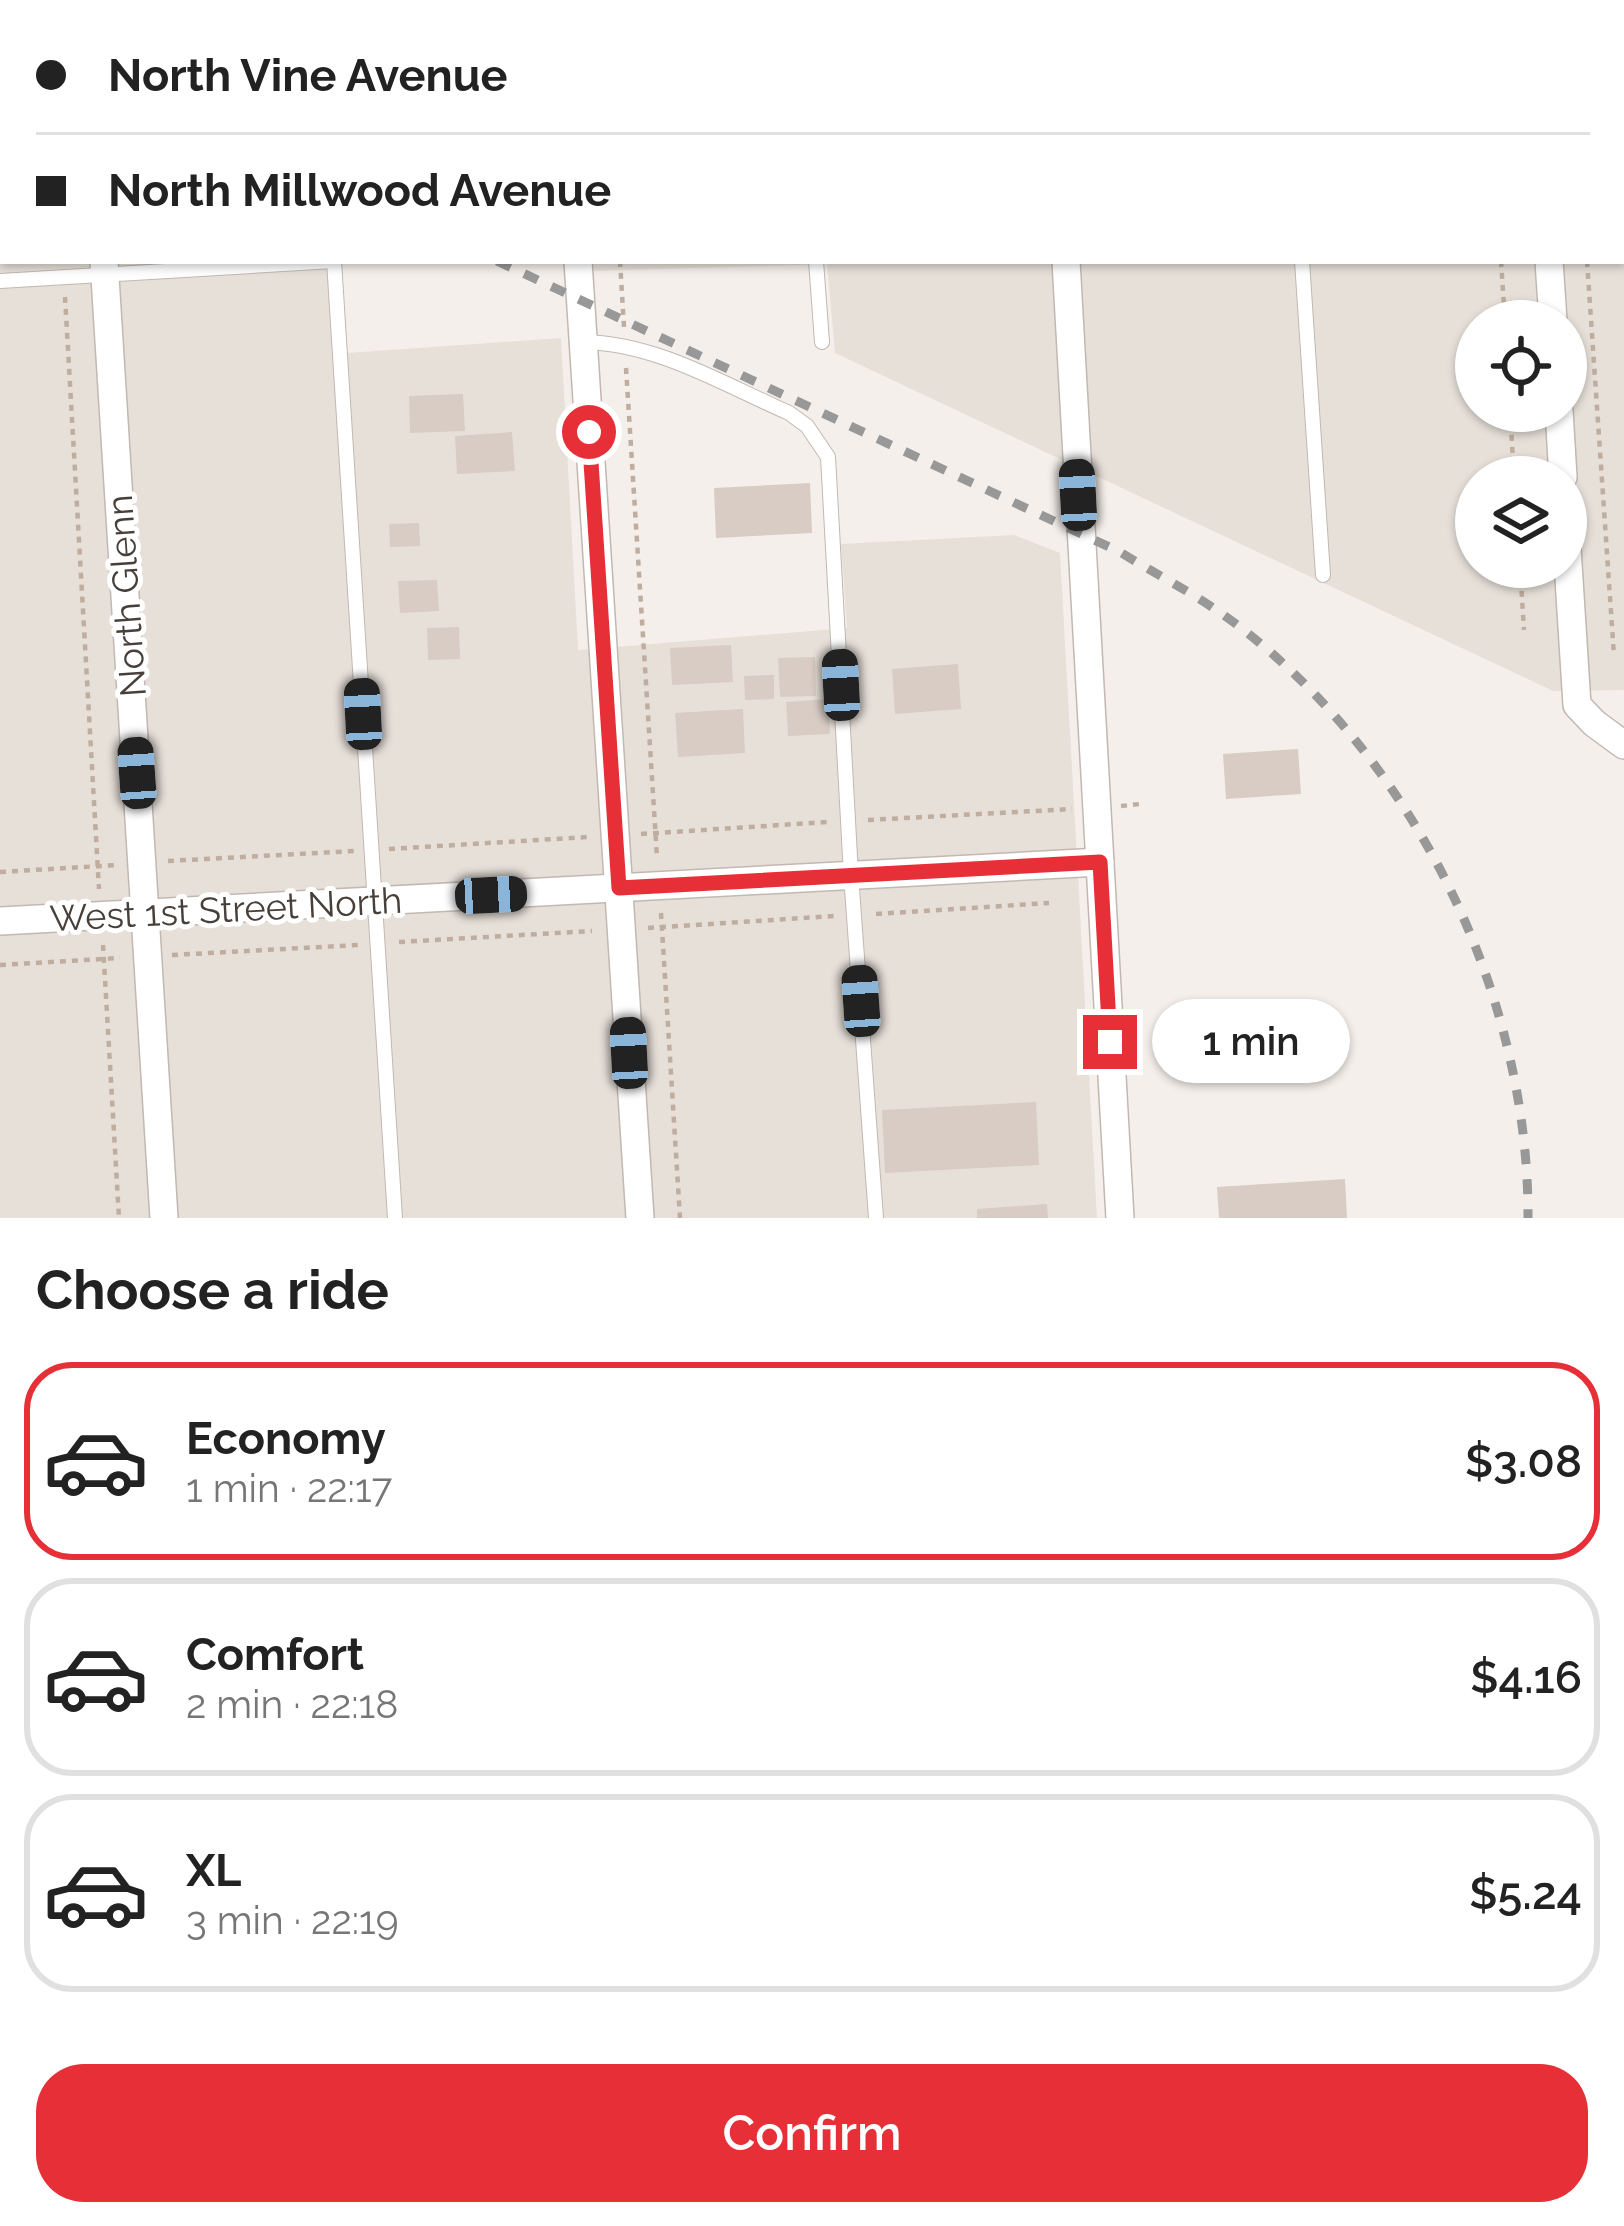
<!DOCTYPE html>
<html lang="en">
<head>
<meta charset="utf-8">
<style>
  :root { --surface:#fff; --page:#f6f6f6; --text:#222; --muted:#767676; --line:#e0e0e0; --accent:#e72f38 }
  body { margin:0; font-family:Raleway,sans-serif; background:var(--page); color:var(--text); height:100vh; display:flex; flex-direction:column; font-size:45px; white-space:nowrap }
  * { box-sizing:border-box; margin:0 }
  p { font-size:39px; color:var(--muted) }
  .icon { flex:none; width:66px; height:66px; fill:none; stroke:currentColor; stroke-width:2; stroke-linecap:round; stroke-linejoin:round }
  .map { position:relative; height:1218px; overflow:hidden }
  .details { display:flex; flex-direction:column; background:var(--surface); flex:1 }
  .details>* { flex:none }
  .banner { position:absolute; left:0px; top:0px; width:1626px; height:264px; box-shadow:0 3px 9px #0004; display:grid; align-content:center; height:264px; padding:0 36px; background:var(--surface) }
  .buttons { position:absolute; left:1455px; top:300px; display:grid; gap:24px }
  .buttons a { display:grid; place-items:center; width:132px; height:132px; border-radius:50%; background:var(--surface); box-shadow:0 3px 9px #0004; font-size:60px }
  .end { position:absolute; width:54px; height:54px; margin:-27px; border:15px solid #e72f38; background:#fff; box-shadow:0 0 0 6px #fff }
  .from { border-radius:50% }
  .bubble { position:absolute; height:84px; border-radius:42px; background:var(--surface); box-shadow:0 3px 9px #0004; font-size:39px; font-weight:600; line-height:84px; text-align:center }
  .car { position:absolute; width:36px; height:72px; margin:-36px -18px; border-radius:15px; box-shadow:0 0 9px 3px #0007; background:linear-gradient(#222 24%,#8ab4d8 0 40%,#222 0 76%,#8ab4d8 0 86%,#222 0) }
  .banner b { display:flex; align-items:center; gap:42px; height:114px; font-size:45px }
  .banner b+b { border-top:3px solid var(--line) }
  .banner i { width:30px; height:30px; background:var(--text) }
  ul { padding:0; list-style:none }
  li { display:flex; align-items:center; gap:36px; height:198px; margin:0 24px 18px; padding:0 12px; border:6px solid var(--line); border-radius:48px }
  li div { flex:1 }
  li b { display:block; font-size:45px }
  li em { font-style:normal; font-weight:600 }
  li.selected { border-color:var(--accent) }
  li>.icon { width:108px; height:108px; stroke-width:1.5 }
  h2 { padding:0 36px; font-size:54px; line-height:144px }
  .button { display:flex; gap:24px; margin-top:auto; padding:24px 36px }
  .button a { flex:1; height:138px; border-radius:48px; background:var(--accent); color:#fff; font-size:48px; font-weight:600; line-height:138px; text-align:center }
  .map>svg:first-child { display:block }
  .residential { fill:#e7e0d9; fill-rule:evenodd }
  .building { fill:#d8ccc4 }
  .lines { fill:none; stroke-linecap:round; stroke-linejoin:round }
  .service-casing { stroke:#c2b8b1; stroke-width:16 }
  .minor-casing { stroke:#c2b8b1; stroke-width:30 }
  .tertiary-casing { stroke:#c2b8b1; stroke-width:36 }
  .path { stroke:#bfaea0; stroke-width:4.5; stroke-dasharray:6 6; stroke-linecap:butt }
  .service { stroke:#fff; stroke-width:14 }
  .minor { stroke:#fff; stroke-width:27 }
  .tertiary { stroke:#fff; stroke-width:33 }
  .rail { stroke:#989898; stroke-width:9; stroke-dasharray:15 15; stroke-linecap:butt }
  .route { stroke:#e72f38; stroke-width:15 }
  .labels { text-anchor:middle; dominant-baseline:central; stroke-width:10; stroke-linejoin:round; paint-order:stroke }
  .street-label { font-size:36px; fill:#473f39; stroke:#fff }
</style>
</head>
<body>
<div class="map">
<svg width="1624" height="1218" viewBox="0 0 1624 1218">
  <rect width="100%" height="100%" fill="#f4efeb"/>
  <g class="residential">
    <path d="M 924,0 L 1624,0 L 1624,690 L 1553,691 L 835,353 L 827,264 L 594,271 L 593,261 L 1623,261 L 1623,3 L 874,3 ZM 1476,321 L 1566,321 L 1566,411 L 1476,411 ZM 1476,477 L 1566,477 L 1566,567 L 1476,567 Z"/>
    <polygon points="0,57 3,57 3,261 328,261 333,354 561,338 578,650 847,628 841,544 1014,535 1060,553 1097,1218 0,1218"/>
  </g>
  <g class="building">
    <polygon points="463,394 465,431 410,433 409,396"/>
    <polygon points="512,432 515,471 457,474 455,436"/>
    <polygon points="810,483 812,533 716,538 714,488"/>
    <polygon points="419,523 420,546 390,547 389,524"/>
    <polygon points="437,580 439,611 400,613 398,581"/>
    <polygon points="459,627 460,659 428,660 427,628"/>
    <polygon points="731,645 733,682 672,685 670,648"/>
    <polygon points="815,657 816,696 780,697 778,658"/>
    <polygon points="958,664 961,709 895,714 892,669"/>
    <polygon points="774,675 774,699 745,700 744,676"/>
    <polygon points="828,699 830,734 788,736 786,702"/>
    <polygon points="743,709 745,753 678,757 675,713"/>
    <polygon points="1298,749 1301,794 1226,799 1223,754"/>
    <polygon points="1036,1102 1039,1165 885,1173 882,1110"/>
    <polygon points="1345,1179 1347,1218 1219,1218 1217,1187"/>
    <polygon points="1047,1204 1048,1218 977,1218 977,1209"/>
  </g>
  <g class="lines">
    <defs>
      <g id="service">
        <polyline points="68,0 71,3"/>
        <polyline points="798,0 798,3"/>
        <polyline points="1285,0 1285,3"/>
        <polyline points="334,261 395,1218"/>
        <polyline points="816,261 822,342"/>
        <polyline points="1302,261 1323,575"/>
        <polyline points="0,281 333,261"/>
        <path d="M 583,342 C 656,343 723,384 789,413 L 807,426 L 828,457 L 851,875 L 876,1218"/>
      </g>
      <g id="minor">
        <polyline points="563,0 563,3"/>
        <polyline points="1049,0 1050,3"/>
        <polyline points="1534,0 1534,3"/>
        <polyline points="104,261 164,1218"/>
        <polyline points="578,261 640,1218"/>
        <polyline points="1066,261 1120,1218"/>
        <polyline points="1549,261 1553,321"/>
        <polyline points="1559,411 1563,477"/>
        <polyline points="1566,532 1577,705 1594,723 1624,745"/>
        <polyline points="0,921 1100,862"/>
      </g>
      <g id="tertiary">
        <polyline points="585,3 634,0"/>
        <polyline points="0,44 3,43"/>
      </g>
    </defs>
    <use href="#service" class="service-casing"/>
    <use href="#minor" class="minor-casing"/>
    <use href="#tertiary" class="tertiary-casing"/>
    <g class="path">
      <polyline points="1485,0 1485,3"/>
      <polyline points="1568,0 1568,3"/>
      <polyline points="89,1 107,0"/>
      <polyline points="1156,3 1211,0"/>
      <polyline points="0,84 3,84"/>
      <polyline points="620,261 624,327"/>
      <polyline points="1501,261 1505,321"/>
      <polyline points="1587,261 1614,656"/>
      <polyline points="65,297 99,889"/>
      <polyline points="626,368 657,857"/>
      <polyline points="1510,411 1514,477"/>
      <polyline points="1520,567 1524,630"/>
      <polyline points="1121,806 1140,804"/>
      <polyline points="868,820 1072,809"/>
      <polyline points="641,834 827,822"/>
      <polyline points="389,849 588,837"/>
      <polyline points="168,861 354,851"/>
      <polyline points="0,872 117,865"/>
      <polyline points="661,913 680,1218"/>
      <polyline points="876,914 1049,903"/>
      <polyline points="648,928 834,916"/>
      <polyline points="399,942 592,931"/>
      <polyline points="103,945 119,1218"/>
      <polyline points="172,955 358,945"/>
      <polyline points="0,965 120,958"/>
    </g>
    <use href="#service" class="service"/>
    <use href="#minor" class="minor"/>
    <use href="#tertiary" class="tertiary"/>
    <g class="rail">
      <polyline points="0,29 3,30"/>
      <path d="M 497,261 L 1120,552 C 1159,576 1199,596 1236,624 C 1415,760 1529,994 1528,1218"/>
    </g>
  </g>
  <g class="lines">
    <polyline class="route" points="589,432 619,888 1100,862 1110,1042"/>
  </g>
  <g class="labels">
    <g class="street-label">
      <text transform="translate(126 596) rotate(-94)">North Glenn</text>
      <text transform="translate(226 909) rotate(-3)">West 1st Street North</text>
    </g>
  </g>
</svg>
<div class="buttons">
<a><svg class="icon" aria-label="locate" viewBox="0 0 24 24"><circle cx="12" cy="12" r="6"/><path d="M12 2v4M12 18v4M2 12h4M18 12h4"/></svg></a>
<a><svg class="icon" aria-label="layers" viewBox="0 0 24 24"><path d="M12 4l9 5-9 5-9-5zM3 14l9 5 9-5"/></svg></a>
</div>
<i class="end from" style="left:589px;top:432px"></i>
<i class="end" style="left:1110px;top:1042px"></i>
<div class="bubble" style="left:1152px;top:999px;width:198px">1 min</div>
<i class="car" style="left:1078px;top:495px;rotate:357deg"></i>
<i class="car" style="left:841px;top:685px;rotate:357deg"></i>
<i class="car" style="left:363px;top:714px;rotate:357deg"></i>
<i class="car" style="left:137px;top:773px;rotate:356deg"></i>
<i class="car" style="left:491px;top:895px;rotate:87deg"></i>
<i class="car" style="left:861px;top:1001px;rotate:356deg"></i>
<i class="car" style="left:629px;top:1053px;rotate:357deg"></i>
<div class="banner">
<b><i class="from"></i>North Vine Avenue</b>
<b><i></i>North Millwood Avenue</b>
</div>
</div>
<section class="details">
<h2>Choose a ride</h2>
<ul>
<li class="selected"><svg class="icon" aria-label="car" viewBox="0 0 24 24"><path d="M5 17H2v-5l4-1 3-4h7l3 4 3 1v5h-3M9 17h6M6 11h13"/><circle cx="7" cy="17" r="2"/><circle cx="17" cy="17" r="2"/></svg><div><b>Economy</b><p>1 min · 22:17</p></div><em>$3.08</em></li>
<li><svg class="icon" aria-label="car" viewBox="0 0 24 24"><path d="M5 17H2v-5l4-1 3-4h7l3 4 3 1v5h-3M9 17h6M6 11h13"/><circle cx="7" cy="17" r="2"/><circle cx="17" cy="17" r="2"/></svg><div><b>Comfort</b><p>2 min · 22:18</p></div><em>$4.16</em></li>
<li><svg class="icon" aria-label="car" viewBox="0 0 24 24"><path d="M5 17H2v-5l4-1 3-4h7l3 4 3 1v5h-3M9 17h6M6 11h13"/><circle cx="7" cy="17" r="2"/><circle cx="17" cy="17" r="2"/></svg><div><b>XL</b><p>3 min · 22:19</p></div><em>$5.24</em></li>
</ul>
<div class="button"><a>Confirm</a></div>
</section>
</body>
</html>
